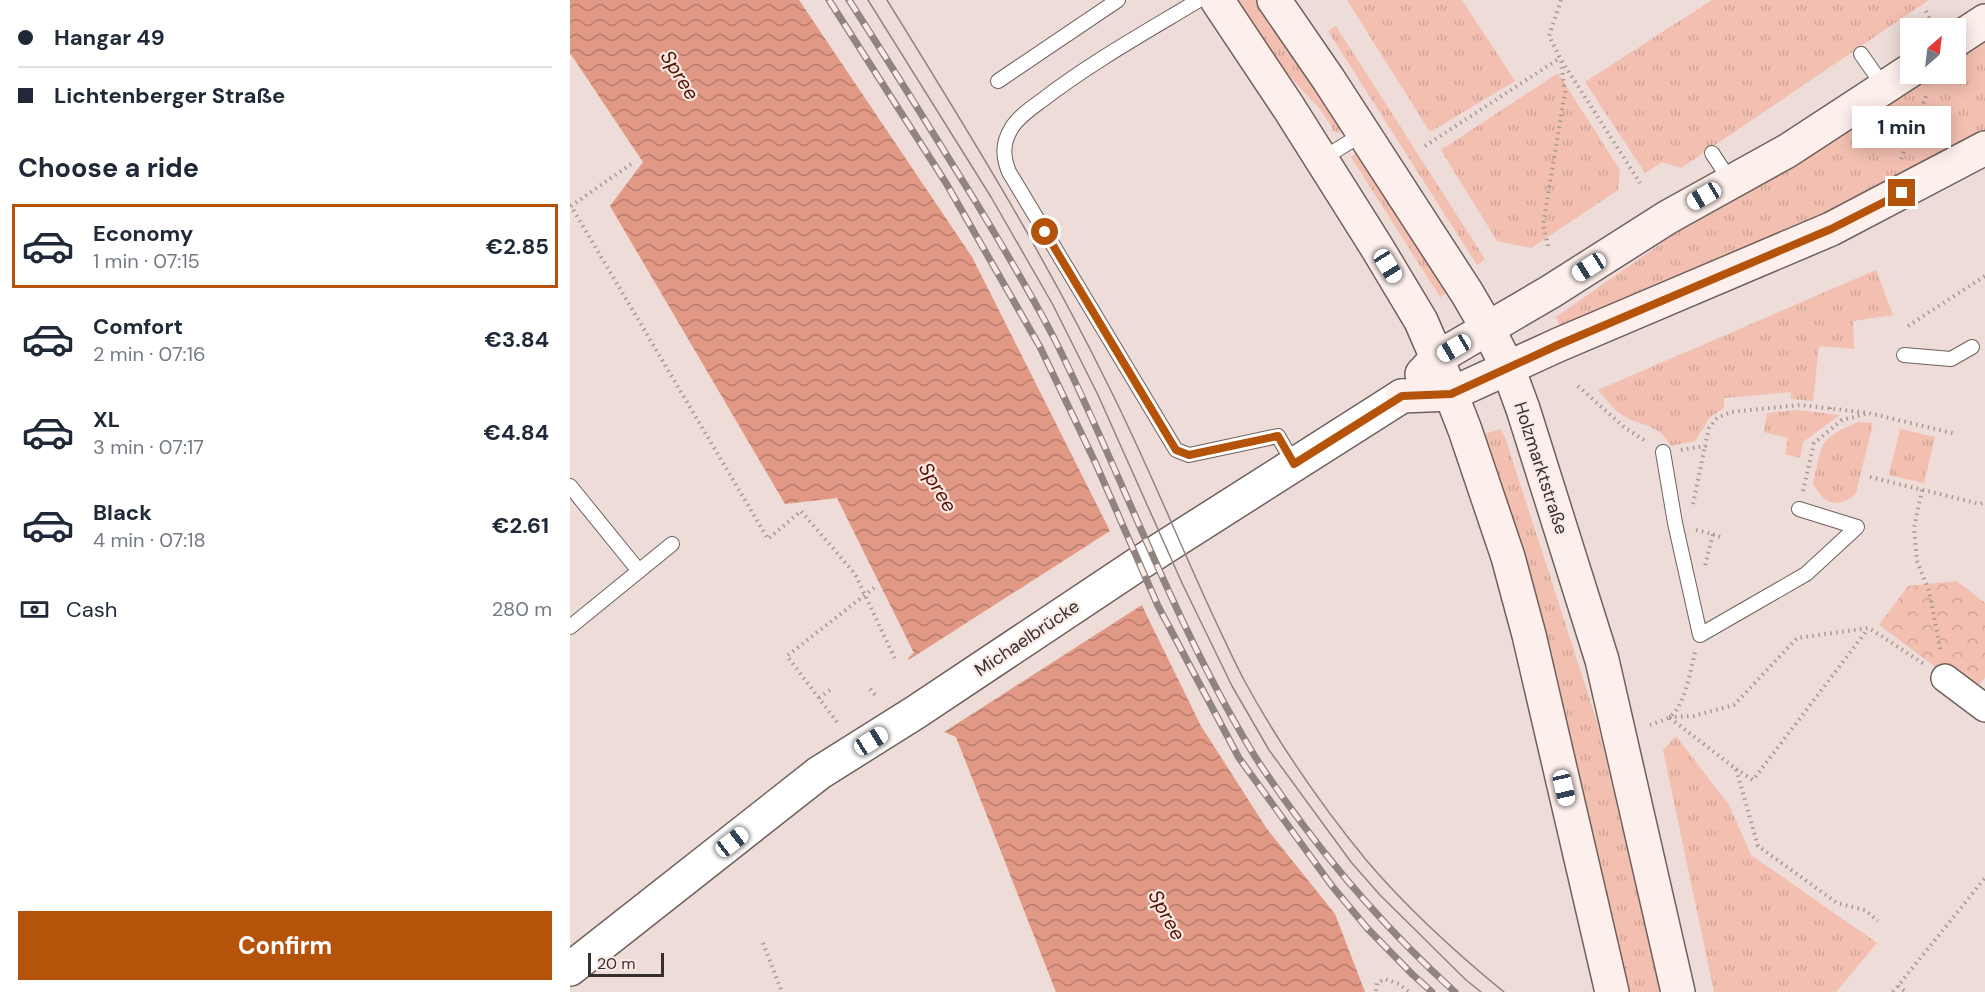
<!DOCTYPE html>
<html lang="en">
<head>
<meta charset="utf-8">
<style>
  :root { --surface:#fff; --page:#f6f6f7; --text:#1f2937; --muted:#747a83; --line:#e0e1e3; --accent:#b45309 }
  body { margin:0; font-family:"DM Sans",sans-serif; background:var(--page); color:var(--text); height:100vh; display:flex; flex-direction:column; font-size:22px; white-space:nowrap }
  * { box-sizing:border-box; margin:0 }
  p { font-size:20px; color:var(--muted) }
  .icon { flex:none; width:33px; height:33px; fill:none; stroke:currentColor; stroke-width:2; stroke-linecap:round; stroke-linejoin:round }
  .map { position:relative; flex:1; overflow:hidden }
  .drawer { display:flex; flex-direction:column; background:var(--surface); width:570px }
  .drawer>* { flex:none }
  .top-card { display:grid; align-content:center; height:132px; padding:0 18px; background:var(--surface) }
  .needle { width:39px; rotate:28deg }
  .tools { position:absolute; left:1330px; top:18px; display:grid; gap:12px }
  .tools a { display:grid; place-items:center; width:66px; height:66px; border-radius:0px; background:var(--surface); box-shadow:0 3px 15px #0003; font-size:30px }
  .scale { position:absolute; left:18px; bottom:15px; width:76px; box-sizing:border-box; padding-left:6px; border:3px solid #362f2d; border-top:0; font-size:16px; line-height:21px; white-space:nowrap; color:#362f2d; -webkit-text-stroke:4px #fbe9e4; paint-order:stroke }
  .end { position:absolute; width:27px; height:27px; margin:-14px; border:8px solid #b45309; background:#fff; box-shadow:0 0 0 3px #fff }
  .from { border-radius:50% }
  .bubble { position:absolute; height:42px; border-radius:0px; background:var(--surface); box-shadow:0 3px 15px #0003; font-size:20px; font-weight:700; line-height:42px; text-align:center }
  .car { position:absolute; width:18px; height:36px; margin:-18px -9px; border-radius:8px; box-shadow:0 0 4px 2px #0007; background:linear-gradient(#fff 24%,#345 0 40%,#fff 0 76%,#345 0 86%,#fff 0) }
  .top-card b { display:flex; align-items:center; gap:21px; height:57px; font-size:22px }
  .top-card b+b { border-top:2px solid var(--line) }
  .top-card i { width:15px; height:15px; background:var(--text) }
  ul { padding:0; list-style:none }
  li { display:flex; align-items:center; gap:18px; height:84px; margin:0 12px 9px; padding:0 6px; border:3px solid transparent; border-radius:0px }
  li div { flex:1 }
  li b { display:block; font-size:22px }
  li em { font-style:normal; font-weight:700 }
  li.active { border-color:var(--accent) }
  li>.icon { width:54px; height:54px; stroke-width:1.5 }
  h2 { padding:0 18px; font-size:27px; line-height:72px }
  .pay { display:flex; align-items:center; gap:15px; height:66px; padding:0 18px; font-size:22px }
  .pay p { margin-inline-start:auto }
  .action { display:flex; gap:12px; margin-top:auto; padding:12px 18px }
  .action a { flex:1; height:69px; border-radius:0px; background:var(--accent); color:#fff; font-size:24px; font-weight:700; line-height:69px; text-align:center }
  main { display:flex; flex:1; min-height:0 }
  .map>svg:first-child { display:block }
  .grass { fill:url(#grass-tufts) }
  .park { fill:url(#park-crowns) }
  .water { fill:url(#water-waves) }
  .pier { fill:#eddcd7 }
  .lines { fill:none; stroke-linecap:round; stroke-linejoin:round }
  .service-casing { stroke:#6f605c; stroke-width:16 }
  .minor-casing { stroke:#6f605c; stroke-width:30 }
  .tertiary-casing { stroke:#6f605c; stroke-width:36 }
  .secondary-casing { stroke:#6f605c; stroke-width:36 }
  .path { stroke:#a69895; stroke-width:4; stroke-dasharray:1.5 4.5; stroke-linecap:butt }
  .service { stroke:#fff; stroke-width:14 }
  .minor { stroke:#fff; stroke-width:27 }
  .tertiary { stroke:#fff; stroke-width:33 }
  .secondary { stroke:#fdefeb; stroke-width:33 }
  .tram { stroke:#908481; stroke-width:1.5 }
  .rail-casing { stroke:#908481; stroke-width:7 }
  .rail { stroke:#fbe9e4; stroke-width:4.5; stroke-dasharray:14; stroke-linecap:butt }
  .route { stroke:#b45309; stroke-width:8 }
  .labels { text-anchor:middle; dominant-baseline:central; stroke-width:4.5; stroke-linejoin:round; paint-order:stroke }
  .street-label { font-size:18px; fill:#362f2d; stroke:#fbe9e4 }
  .water-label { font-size:20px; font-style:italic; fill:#551403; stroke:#fbe9e4 }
</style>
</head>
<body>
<main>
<section class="drawer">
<div class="top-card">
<b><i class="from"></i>Hangar 49</b>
<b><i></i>Lichtenberger Straße</b>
</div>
<h2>Choose a ride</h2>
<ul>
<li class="active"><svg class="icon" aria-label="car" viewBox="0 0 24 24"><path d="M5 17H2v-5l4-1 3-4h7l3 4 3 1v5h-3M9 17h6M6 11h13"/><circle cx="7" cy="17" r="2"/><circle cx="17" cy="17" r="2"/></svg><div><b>Economy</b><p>1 min · 07:15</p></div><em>€2.85</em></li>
<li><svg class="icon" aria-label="car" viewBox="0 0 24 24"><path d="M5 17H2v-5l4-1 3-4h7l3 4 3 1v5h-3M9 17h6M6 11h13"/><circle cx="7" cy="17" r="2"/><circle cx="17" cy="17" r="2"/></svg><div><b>Comfort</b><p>2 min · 07:16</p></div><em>€3.84</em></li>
<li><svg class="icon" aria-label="car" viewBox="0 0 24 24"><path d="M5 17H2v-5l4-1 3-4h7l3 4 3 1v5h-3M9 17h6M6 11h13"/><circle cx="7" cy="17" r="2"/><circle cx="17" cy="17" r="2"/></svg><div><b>XL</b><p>3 min · 07:17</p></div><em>€4.84</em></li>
<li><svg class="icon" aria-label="car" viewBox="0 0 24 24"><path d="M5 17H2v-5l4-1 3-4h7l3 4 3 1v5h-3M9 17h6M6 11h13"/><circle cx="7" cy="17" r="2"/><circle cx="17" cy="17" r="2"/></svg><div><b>Black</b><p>4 min · 07:18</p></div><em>€2.61</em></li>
</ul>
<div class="pay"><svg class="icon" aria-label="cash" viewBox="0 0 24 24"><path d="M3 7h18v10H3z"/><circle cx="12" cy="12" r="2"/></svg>Cash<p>280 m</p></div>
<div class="action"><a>Confirm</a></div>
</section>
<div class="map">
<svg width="1415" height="992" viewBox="0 0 1415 992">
  <defs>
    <pattern id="grass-tufts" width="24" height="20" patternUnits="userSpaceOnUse" patternTransform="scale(1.5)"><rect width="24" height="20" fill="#f3bfb1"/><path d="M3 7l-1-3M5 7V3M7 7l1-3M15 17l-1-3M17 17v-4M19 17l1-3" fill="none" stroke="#d1a499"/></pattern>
    <pattern id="park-crowns" width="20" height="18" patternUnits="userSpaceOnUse" patternTransform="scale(1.5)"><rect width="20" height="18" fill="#f3bfb1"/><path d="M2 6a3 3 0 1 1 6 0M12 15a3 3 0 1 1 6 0" fill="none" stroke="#d1a499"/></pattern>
    <pattern id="water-waves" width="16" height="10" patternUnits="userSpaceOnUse" patternTransform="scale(1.5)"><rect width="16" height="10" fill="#e19884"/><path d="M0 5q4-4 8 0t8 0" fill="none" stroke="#b77c6c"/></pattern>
  </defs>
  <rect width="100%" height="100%" fill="#eddcd7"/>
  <g class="grass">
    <polygon points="665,0 687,0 774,130 768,133 761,130 763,129 750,109 705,61"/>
    <polygon points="777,0 892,0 945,81 860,132"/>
    <polygon points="1142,0 1359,0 1111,168 1092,162 1075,173 1015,82"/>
    <polygon points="766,26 915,259 907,265 758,31"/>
    <polygon points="1415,29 1415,134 1230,228 992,330 986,317 1172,187 1347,74 1386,74 1386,48"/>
    <polygon points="988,73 1050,170 1048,190 961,248 927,241 871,150"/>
    <polygon points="790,151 878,292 870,297 781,157"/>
    <path d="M 1306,270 L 1323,315 L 1283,321 L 1284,349 L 1249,346 L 1243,401 L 1221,399 L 1221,392 L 1154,398 L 1154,408 L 1140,417 L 1125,441 L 1100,446 C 1091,424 1072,427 1054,416 C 1044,411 1036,398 1028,390 Z"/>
    <polygon points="1227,410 1270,415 1233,442 1230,458 1215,454 1218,438 1194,432 1197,413"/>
    <path d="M 1288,422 L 1303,423 L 1286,493 C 1282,498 1280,499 1274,501 C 1258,507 1251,496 1243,484 C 1253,442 1247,440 1288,422 Z"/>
    <polygon points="931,429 936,440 1027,722 1091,992 1060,992 989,690 915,444 913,434"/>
    <polygon points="1330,429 1365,437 1354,483 1319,475"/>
    <polygon points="1106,736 1159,805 1181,855 1307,943 1266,992 1144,992 1093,750"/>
  </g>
  <polygon class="park" points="1387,581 1415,603 1415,677 1405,690 1372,672 1309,625 1338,586"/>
  <polygon class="water" points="0,0 229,0 402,257 540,531 576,614 631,726 697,829 765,914 795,992 486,992 386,737 374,732 338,658 344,653 267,498 215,504 40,206 73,162 0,53"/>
  <polygon class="pier" points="543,529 575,605 572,605 371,734 337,661"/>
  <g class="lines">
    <defs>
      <g id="service">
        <path d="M 629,0 C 576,32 520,63 471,101 C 460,109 447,118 441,129 C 432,144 433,157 439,172 L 606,450 L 619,455 L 708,436 L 724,464"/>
        <polyline points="1291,54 1314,87"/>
        <polyline points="428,81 548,0"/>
        <polyline points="1142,153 1161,182"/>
        <polyline points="752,159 794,133"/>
        <polyline points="1334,355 1381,359 1402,347"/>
        <polyline points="1093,452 1105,523 1130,635 1236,574 1287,527 1229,509"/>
        <polyline points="0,486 69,571"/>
        <polyline points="0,627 102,544"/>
      </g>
      <polyline id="minor" points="1375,678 1415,708"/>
      <polyline id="tertiary" points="0,969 249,773 346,712 568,564 832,396"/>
      <g id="secondary">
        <polyline points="647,0 719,108 806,246 851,321 867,358 895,430 938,557 959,635 1042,992"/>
        <polyline points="704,0 759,80 897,293 918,329 938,368 953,409 1032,660 1108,992"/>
        <polyline points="1386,40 1415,21"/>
        <polyline points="852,374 867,358 980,292 1098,217 1217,151 1341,70"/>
        <polyline points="832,396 881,394 988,345 1261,229 1415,148"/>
      </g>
    </defs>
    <use href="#service" class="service-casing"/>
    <use href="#minor" class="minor-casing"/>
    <use href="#tertiary" class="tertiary-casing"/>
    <use href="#secondary" class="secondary-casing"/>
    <g class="path">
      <polyline points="991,0 979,36 990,58 1070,183"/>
      <polyline points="1356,11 1362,23"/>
      <polyline points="855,146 990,58"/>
      <polyline points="1331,159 1356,96"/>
      <polyline points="61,164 1,206 198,539 231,511 285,574 326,661"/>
      <polyline points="978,246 973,225 995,92 991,62"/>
      <polyline points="1338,326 1415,276"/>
      <polyline points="1008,386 1054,427 1077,442"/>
      <polyline points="1260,409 1260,403"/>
      <polyline points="1111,450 1135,446 1139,428 1147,418 1161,412 1230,405 1299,413 1386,434"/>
      <polyline points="1300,477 1410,504 1415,502"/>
      <polyline points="1352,490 1344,528 1347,561 1359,591 1371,653"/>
      <polyline points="1233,491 1244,443 1272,420 1295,414"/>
      <polyline points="1123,504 1135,446"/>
      <polyline points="1126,530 1143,534 1135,566"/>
      <polyline points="1143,534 1152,538"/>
      <polyline points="300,689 305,695"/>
      <polyline points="249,698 260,690"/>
      <polyline points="1099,717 1124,716 1164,705 1227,638 1299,628 1354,664"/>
      <polyline points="1100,718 1166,769 1188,846 1267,903 1295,910 1308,921"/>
      <polyline points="267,722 217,656 304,588"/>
      <path d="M 1080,725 C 1085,723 1092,721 1098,718 C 1115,708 1120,671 1125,652"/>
      <polyline points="1166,769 1183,780 1298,629"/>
      <polyline points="193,943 212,992"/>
      <polyline points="1328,986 1336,992"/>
      <polyline points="806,991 807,983 815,979 829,984 839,992"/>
      <polyline points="1323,992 1415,878"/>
    </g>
    <use href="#service" class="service"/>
    <use href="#minor" class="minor"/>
    <use href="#tertiary" class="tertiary"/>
    <use href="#secondary" class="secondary"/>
    <g class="tram">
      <polyline points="298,0 421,197 483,305 528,395 612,583 662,686 699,750 781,862 810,895 896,980 911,992"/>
      <path d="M 317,0 C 395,126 473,252 538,385 C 577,462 609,543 646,622 C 655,641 664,661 674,680 C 709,744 751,805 797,861 C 838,909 885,952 934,992"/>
    </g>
    <defs>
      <g id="rail">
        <polyline points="259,0 376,183 470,347 526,464 588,606 669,758 762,886 797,928 842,974 862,992"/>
        <path d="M 279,0 C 323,68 365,136 407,204 C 434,249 462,295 486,342 C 553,477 603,621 681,750 C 691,767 703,783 714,799 C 764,869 821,934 885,992"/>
      </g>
    </defs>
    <use href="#rail" class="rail-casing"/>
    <use href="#rail" class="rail"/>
  </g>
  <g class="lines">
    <polyline class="route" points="475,232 606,450 619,455 708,436 724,464 832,396 881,394 988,345 1261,229 1332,193"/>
  </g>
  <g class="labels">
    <g class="street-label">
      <text transform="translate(971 468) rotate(72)">Holzmarktstraße</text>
      <text transform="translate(457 638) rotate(-34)">Michaelbrücke</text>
    </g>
    <g class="water-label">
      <text transform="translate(110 75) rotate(58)">Spree</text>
      <text transform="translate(368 487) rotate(59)">Spree</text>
      <text transform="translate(597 915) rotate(61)">Spree</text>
    </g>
  </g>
</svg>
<div class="tools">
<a><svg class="needle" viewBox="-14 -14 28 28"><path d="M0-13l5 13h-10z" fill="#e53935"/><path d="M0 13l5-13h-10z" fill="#747a83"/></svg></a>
</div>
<div class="scale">20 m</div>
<i class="end from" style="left:475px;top:232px"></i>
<i class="end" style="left:1332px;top:193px"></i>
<div class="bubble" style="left:1282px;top:106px;width:99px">1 min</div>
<i class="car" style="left:1134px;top:196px;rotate:240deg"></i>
<i class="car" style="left:818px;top:266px;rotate:148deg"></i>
<i class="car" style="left:1019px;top:267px;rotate:238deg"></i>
<i class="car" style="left:884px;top:348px;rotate:240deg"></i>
<i class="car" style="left:301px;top:741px;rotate:58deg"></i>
<i class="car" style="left:994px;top:788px;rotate:167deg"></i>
<i class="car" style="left:162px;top:842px;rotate:52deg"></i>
</div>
</main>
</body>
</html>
